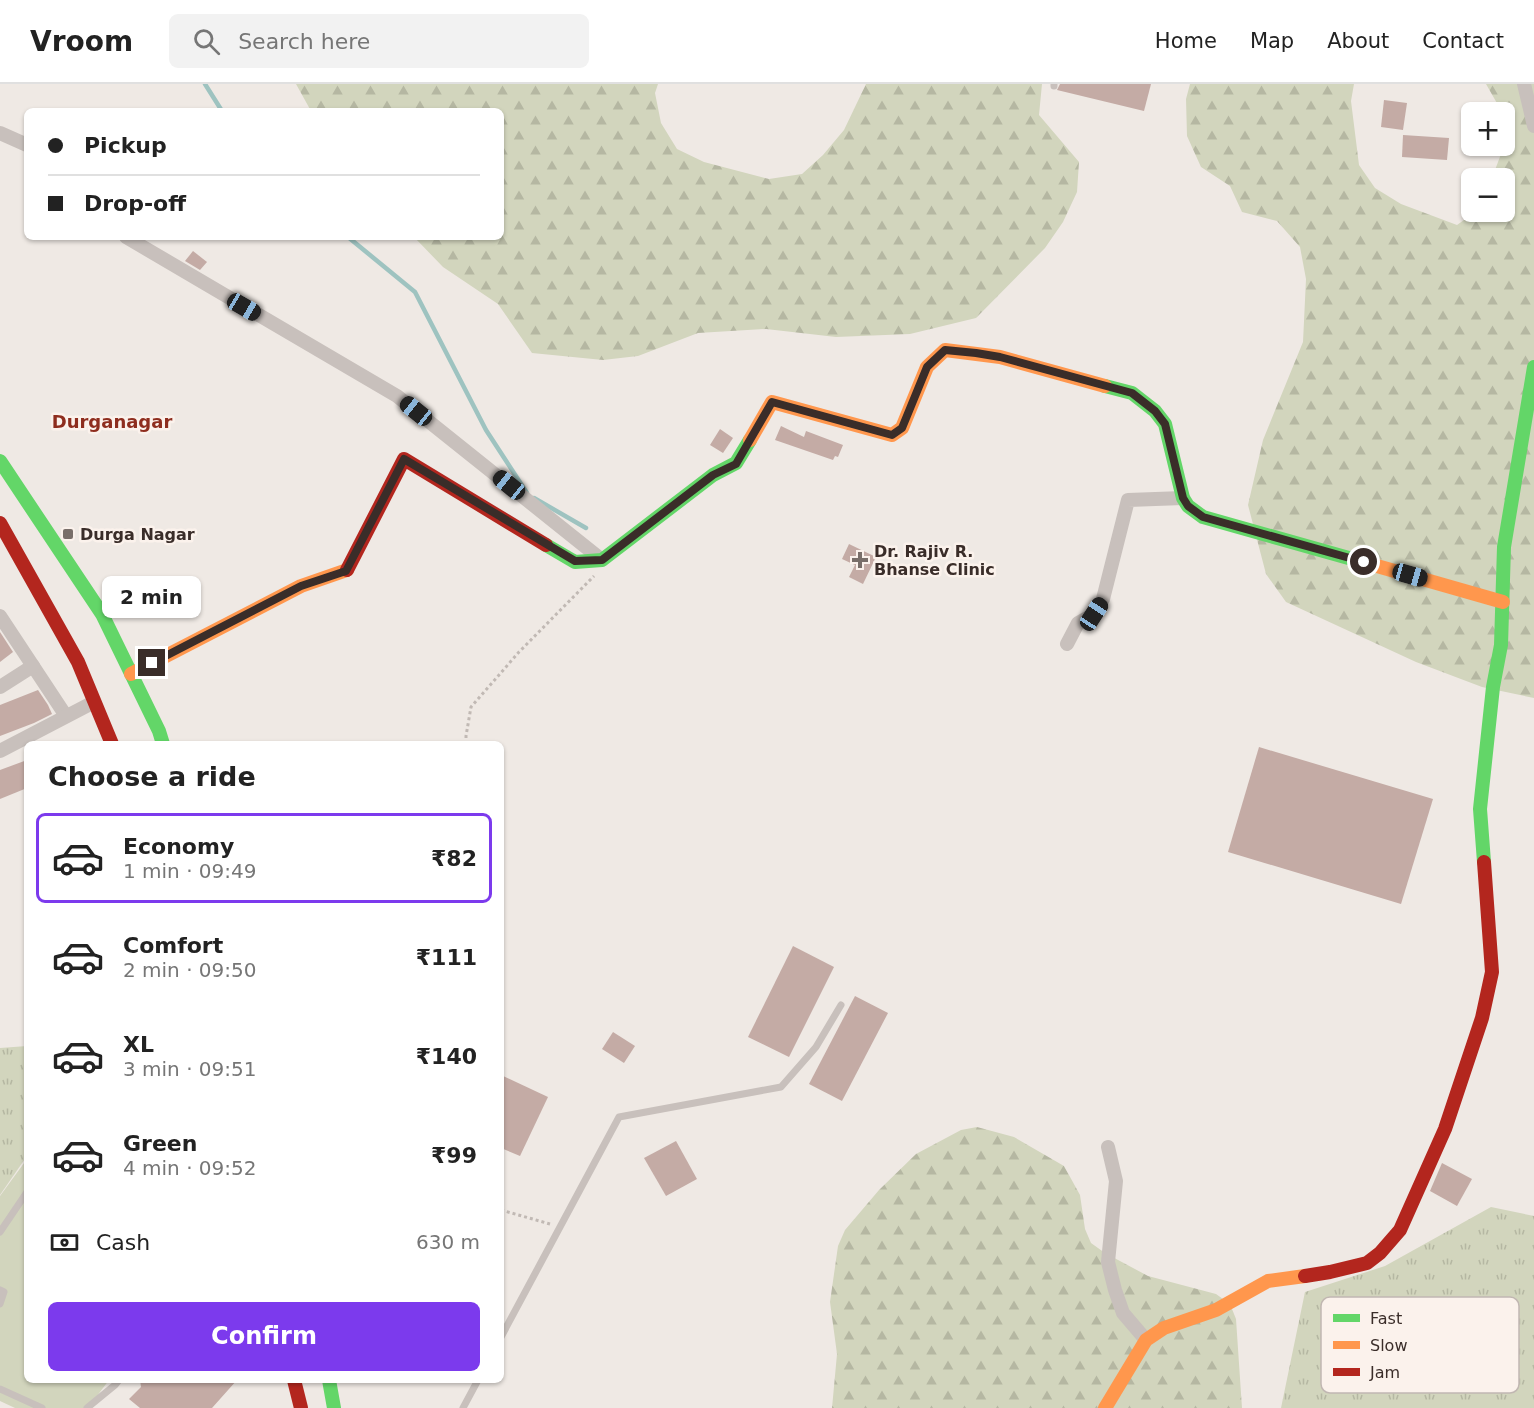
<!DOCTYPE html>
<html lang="en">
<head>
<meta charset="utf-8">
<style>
  :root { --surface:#fff; --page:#f2f2f2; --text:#222; --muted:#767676; --line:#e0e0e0; --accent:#7c3aed }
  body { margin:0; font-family:"DejaVu Sans",sans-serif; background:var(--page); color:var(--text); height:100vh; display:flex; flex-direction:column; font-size:22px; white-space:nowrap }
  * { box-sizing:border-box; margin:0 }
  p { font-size:20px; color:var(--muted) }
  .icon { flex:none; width:33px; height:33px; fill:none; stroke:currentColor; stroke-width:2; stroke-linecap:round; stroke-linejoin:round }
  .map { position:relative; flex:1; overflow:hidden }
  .panel { position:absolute; left:24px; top:657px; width:480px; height:642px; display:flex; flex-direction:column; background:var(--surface); border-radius:9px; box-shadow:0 2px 4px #0004 }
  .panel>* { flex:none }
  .banner { position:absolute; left:24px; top:24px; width:480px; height:132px; border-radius:9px; box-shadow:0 2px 4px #0004; display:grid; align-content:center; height:132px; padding:0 24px; background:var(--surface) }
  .controls { position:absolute; left:1461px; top:18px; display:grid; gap:12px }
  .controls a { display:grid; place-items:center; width:54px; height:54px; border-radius:9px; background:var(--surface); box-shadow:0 2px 4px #0004; font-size:30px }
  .end { position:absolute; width:27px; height:27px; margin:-14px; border:8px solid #3a2d29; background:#fff; box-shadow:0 0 0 3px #fff }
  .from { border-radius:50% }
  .bubble { position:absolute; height:42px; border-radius:9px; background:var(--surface); box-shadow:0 2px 4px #0004; font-size:20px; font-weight:700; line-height:42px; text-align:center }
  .car { position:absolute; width:18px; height:36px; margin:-18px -9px; border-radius:8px; box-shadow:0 0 4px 2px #0007; background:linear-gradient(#222 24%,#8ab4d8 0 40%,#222 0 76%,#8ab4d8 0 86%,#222 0) }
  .banner b { display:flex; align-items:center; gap:21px; height:57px; font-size:22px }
  .banner b+b { border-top:2px solid var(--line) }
  .banner i { width:15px; height:15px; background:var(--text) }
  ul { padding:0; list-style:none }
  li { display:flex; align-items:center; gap:18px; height:90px; margin:0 12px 9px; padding:0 12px; border:3px solid transparent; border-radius:9px }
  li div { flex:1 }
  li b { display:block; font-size:22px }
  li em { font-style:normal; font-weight:700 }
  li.on { border-color:var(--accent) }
  li>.icon { width:54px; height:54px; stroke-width:1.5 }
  h2 { padding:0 24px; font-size:27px; line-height:72px }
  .pay { display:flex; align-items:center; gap:15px; height:66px; padding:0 24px; font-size:22px }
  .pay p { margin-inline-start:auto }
  .primary-button { display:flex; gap:12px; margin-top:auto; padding:12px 24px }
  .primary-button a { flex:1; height:69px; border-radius:9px; background:var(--accent); color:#fff; font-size:24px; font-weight:700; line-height:69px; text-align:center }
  header { display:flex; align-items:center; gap:36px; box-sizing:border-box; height:84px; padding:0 30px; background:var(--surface); border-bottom:2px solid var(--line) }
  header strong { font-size:28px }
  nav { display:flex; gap:33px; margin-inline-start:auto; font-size:21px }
  .search { width:420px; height:54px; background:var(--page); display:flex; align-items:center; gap:15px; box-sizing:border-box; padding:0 21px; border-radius:9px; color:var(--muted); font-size:22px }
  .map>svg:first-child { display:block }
  .grass { fill:url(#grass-tufts) }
  .forest { fill:url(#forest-firs) }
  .pitch { fill:#d2d5bd }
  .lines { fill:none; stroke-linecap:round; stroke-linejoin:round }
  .stream { stroke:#9ec3c0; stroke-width:4.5 }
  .building { fill:#c4aba5 }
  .path { stroke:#c1b9b4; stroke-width:3; stroke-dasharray:3 3; stroke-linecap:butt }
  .lane { stroke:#c8c0bc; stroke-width:7 }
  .street { stroke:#c8c0bc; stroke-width:14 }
  .fast { stroke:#63d668; stroke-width:14 }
  .slow { stroke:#ff974d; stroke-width:14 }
  .jam { stroke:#b3261e; stroke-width:14 }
  .route { stroke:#3a2d29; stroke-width:8 }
  .poi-dot { fill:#796f6a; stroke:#fbf2ec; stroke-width:2 }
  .labels { text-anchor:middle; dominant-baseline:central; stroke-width:5; stroke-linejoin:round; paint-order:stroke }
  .poi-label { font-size:16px; font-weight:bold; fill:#3a2d29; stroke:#fbf2ec; text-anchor:start }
  .neighbourhood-label { font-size:18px; font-weight:bold; fill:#8e2d1e; stroke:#fbf2ec }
  .key { fill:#fbf2ec; stroke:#c1b7b2; stroke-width:1.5 }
  .key-label { font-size:16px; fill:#3a2d29 }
</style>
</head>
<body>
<header>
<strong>Vroom</strong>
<div class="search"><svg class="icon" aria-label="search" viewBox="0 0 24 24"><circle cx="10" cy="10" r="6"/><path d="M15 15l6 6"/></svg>Search here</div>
<nav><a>Home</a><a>Map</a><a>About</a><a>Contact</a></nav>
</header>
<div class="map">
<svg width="1534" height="1324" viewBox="0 0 1534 1324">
  <defs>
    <pattern id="grass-tufts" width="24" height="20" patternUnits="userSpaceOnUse" patternTransform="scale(1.5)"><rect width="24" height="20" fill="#d2d5bd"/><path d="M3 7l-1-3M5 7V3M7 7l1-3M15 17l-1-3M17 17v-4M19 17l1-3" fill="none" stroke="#b5b7a2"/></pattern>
    <pattern id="forest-firs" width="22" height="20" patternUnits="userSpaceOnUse" patternTransform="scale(1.5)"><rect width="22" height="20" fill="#d2d5bd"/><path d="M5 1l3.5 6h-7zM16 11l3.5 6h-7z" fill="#b5b7a2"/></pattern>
  </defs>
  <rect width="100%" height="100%" fill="#efe9e4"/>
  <g class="grass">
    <polygon points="27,962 27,1072 0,1111 0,964"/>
    <polygon points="1491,1123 1534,1132 1534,1324 1281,1324 1305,1208 1385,1182"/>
  </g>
  <g class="forest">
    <polygon points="296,0 658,0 655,9 661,39 677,65 704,78 769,95 802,90 823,71 844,46 866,0 1042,0 1039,31 1079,78 1077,108 1063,138 1045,164 976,234 910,250 836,253 766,245 698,249 638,272 603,276 532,269 498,220 443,183 414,153 501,153 501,27 311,27"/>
    <polygon points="1190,0 1354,0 1351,17 1359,81 1375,104 1401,120 1457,141 1475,128 1504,128 1504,94 1492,94 1504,62 1504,28 1502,28 1486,0 1534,0 1534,614 1482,603 1416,578 1286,518 1266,490 1248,421 1263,356 1303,258 1306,195 1300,163 1277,137 1242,128 1230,102 1201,83 1187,52 1186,15"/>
    <polygon points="977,1043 1014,1053 1064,1082 1080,1111 1085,1145 1091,1159 1105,1169 1148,1192 1216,1210 1230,1220 1236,1235 1242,1324 832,1324 837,1270 830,1218 838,1162 845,1146 879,1106 916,1070 961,1046"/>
  </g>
  <polygon class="pitch" points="27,1075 27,1296 109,1296 88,1324 15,1324 0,1317 0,1112"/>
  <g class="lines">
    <g class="stream">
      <polyline points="205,0 222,27"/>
      <polyline points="348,153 415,208 486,346 527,409"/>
      <polyline points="534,414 586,444"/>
    </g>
  </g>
  <g class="building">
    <polygon points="1060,0 1151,0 1144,27 1057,6"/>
    <polygon points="1384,16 1407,19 1403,46 1381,43"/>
    <polygon points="1403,51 1449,54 1447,76 1402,73"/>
    <polygon points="193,167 207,178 200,186 185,177"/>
    <polygon points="781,342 804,353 806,347 843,361 838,373 835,372 833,376 775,356"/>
    <polygon points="720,345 733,354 723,369 710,361"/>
    <polygon points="849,460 876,473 863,500 849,493 855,481 842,475"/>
    <polygon points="0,548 13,568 0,578"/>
    <polygon points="38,606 48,621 52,630 34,639 0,652 0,621"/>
    <polygon points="1259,663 1433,715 1401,820 1228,768"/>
    <polygon points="27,676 27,704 0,715 0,686"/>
    <polygon points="793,862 834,883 789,973 748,953"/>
    <polygon points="855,912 888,929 842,1017 809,1000"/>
    <polygon points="613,948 635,962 624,979 602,965"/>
    <polygon points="501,991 548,1013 520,1072 501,1064"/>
    <polygon points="676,1057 697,1095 666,1112 644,1074"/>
    <polygon points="1442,1079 1472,1095 1457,1122 1430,1107"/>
    <polygon points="140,1296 237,1296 212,1324 140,1324 129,1315 141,1303"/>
  </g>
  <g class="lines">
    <g class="path">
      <polyline points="466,660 466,652 471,623 519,568 594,492"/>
      <polyline points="501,1126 550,1140"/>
    </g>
    <g class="lane">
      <polyline points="1054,2 1054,0"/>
      <polyline points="0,1148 27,1108"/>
      <polyline points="0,1206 4,1208 0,1220"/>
      <polyline points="501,1253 619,1033 781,1003 816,963 841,921"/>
      <polyline points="0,1305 42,1324"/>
      <polyline points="87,1324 115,1301 119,1296"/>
      <polyline points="463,1324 478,1296"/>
    </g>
    <g class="street">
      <polyline points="1524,0 1534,42"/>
      <polyline points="0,49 27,61"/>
      <polyline points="126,153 397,312 602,476"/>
      <polyline points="0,532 66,632"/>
      <polyline points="1067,560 1078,539 1094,530 1103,515 1128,416 1183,414"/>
      <polyline points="0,603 33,582"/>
      <polyline points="0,667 94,618"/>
      <polyline points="1108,1063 1116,1097 1108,1178 1115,1206 1123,1229 1146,1256"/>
    </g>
    <g class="fast">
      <polyline points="1105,302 1132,309 1155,327 1165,340 1183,414 1188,422 1203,433 1370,480"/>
      <polyline points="0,377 102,530 159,647 163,660"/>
      <polyline points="546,461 575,478 602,476 713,391 736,379 750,356"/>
      <polyline points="1484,778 1480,725 1493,603 1501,561 1504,463 1534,283"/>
      <polyline points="329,1296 334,1324"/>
    </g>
    <g class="slow">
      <polyline points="750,356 772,318 892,351 902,344 927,283 945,266 1000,273 1105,302"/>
      <polyline points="1370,480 1503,518"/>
      <polyline points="131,590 301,502 347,486"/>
      <polyline points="1105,1324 1146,1256 1164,1244 1216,1226 1268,1197 1305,1192"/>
    </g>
    <g class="jam">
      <polyline points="0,439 78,578 112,660"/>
      <polyline points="347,486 404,375 546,461"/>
      <polyline points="1305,1192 1330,1188 1367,1179 1380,1169 1400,1146 1445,1045 1482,934 1492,888 1484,778"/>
      <polyline points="294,1296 301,1324"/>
    </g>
  </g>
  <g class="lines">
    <polyline class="route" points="152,579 301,502 346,487 404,375 575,477 602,476 713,391 736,380 772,318 892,351 902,344 927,283 945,266 976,269 1000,273 1132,309 1155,327 1165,340 1183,414 1188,422 1203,433 1364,478"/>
  </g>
  <g class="poi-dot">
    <rect x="62" y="444" width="12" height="12" rx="3"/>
    <path d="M857 467h6v6h6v6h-6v6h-6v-6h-6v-6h6z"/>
  </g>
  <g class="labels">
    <g class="poi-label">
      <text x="80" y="450">Durga Nagar</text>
      <text x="874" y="467">Dr. Rajiv R.<tspan x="874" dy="18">Bhanse Clinic</tspan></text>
    </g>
    <g class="neighbourhood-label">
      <text x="112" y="337">Durganagar</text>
    </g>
  </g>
  <rect x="1321" y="1213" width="198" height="96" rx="9" class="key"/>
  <rect x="1333" y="1230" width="27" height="8" fill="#63d668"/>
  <rect x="1333" y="1257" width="27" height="8" fill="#ff974d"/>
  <rect x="1333" y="1284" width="27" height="8" fill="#b3261e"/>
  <g class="key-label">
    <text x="1370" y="1240">Fast</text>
    <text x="1370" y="1267">Slow</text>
    <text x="1370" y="1294">Jam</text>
  </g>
</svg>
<div class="controls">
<a>+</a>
<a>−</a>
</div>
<i class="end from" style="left:1364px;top:478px"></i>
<i class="end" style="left:152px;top:579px"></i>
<div class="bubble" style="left:102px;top:492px;width:99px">2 min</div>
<i class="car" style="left:244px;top:223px;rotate:120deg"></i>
<i class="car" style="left:416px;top:327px;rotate:309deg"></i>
<i class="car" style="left:509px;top:401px;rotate:309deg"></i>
<i class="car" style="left:1410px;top:491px;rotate:106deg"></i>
<i class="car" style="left:1094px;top:530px;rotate:33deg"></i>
<div class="banner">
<b><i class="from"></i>Pickup</b>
<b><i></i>Drop-off</b>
</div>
<section class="panel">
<h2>Choose a ride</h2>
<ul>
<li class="on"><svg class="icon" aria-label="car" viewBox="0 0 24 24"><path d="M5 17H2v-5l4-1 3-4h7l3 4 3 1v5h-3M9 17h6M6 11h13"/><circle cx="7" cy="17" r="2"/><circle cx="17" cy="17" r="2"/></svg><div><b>Economy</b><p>1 min · 09:49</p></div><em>₹82</em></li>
<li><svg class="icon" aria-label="car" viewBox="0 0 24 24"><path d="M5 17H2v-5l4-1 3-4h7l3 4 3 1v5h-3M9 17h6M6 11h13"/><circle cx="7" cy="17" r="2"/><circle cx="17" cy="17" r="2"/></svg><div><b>Comfort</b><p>2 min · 09:50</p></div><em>₹111</em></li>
<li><svg class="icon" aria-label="car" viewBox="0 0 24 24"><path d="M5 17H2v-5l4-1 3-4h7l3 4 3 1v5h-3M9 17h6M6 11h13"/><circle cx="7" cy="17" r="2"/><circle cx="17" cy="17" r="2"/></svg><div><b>XL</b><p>3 min · 09:51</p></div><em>₹140</em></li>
<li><svg class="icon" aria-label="car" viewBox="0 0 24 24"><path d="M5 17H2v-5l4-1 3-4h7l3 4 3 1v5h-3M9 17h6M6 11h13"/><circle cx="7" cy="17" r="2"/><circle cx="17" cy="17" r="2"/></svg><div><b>Green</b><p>4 min · 09:52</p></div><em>₹99</em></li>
</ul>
<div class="pay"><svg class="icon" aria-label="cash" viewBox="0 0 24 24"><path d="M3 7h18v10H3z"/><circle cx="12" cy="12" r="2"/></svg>Cash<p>630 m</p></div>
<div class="primary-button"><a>Confirm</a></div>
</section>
</div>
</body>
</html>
